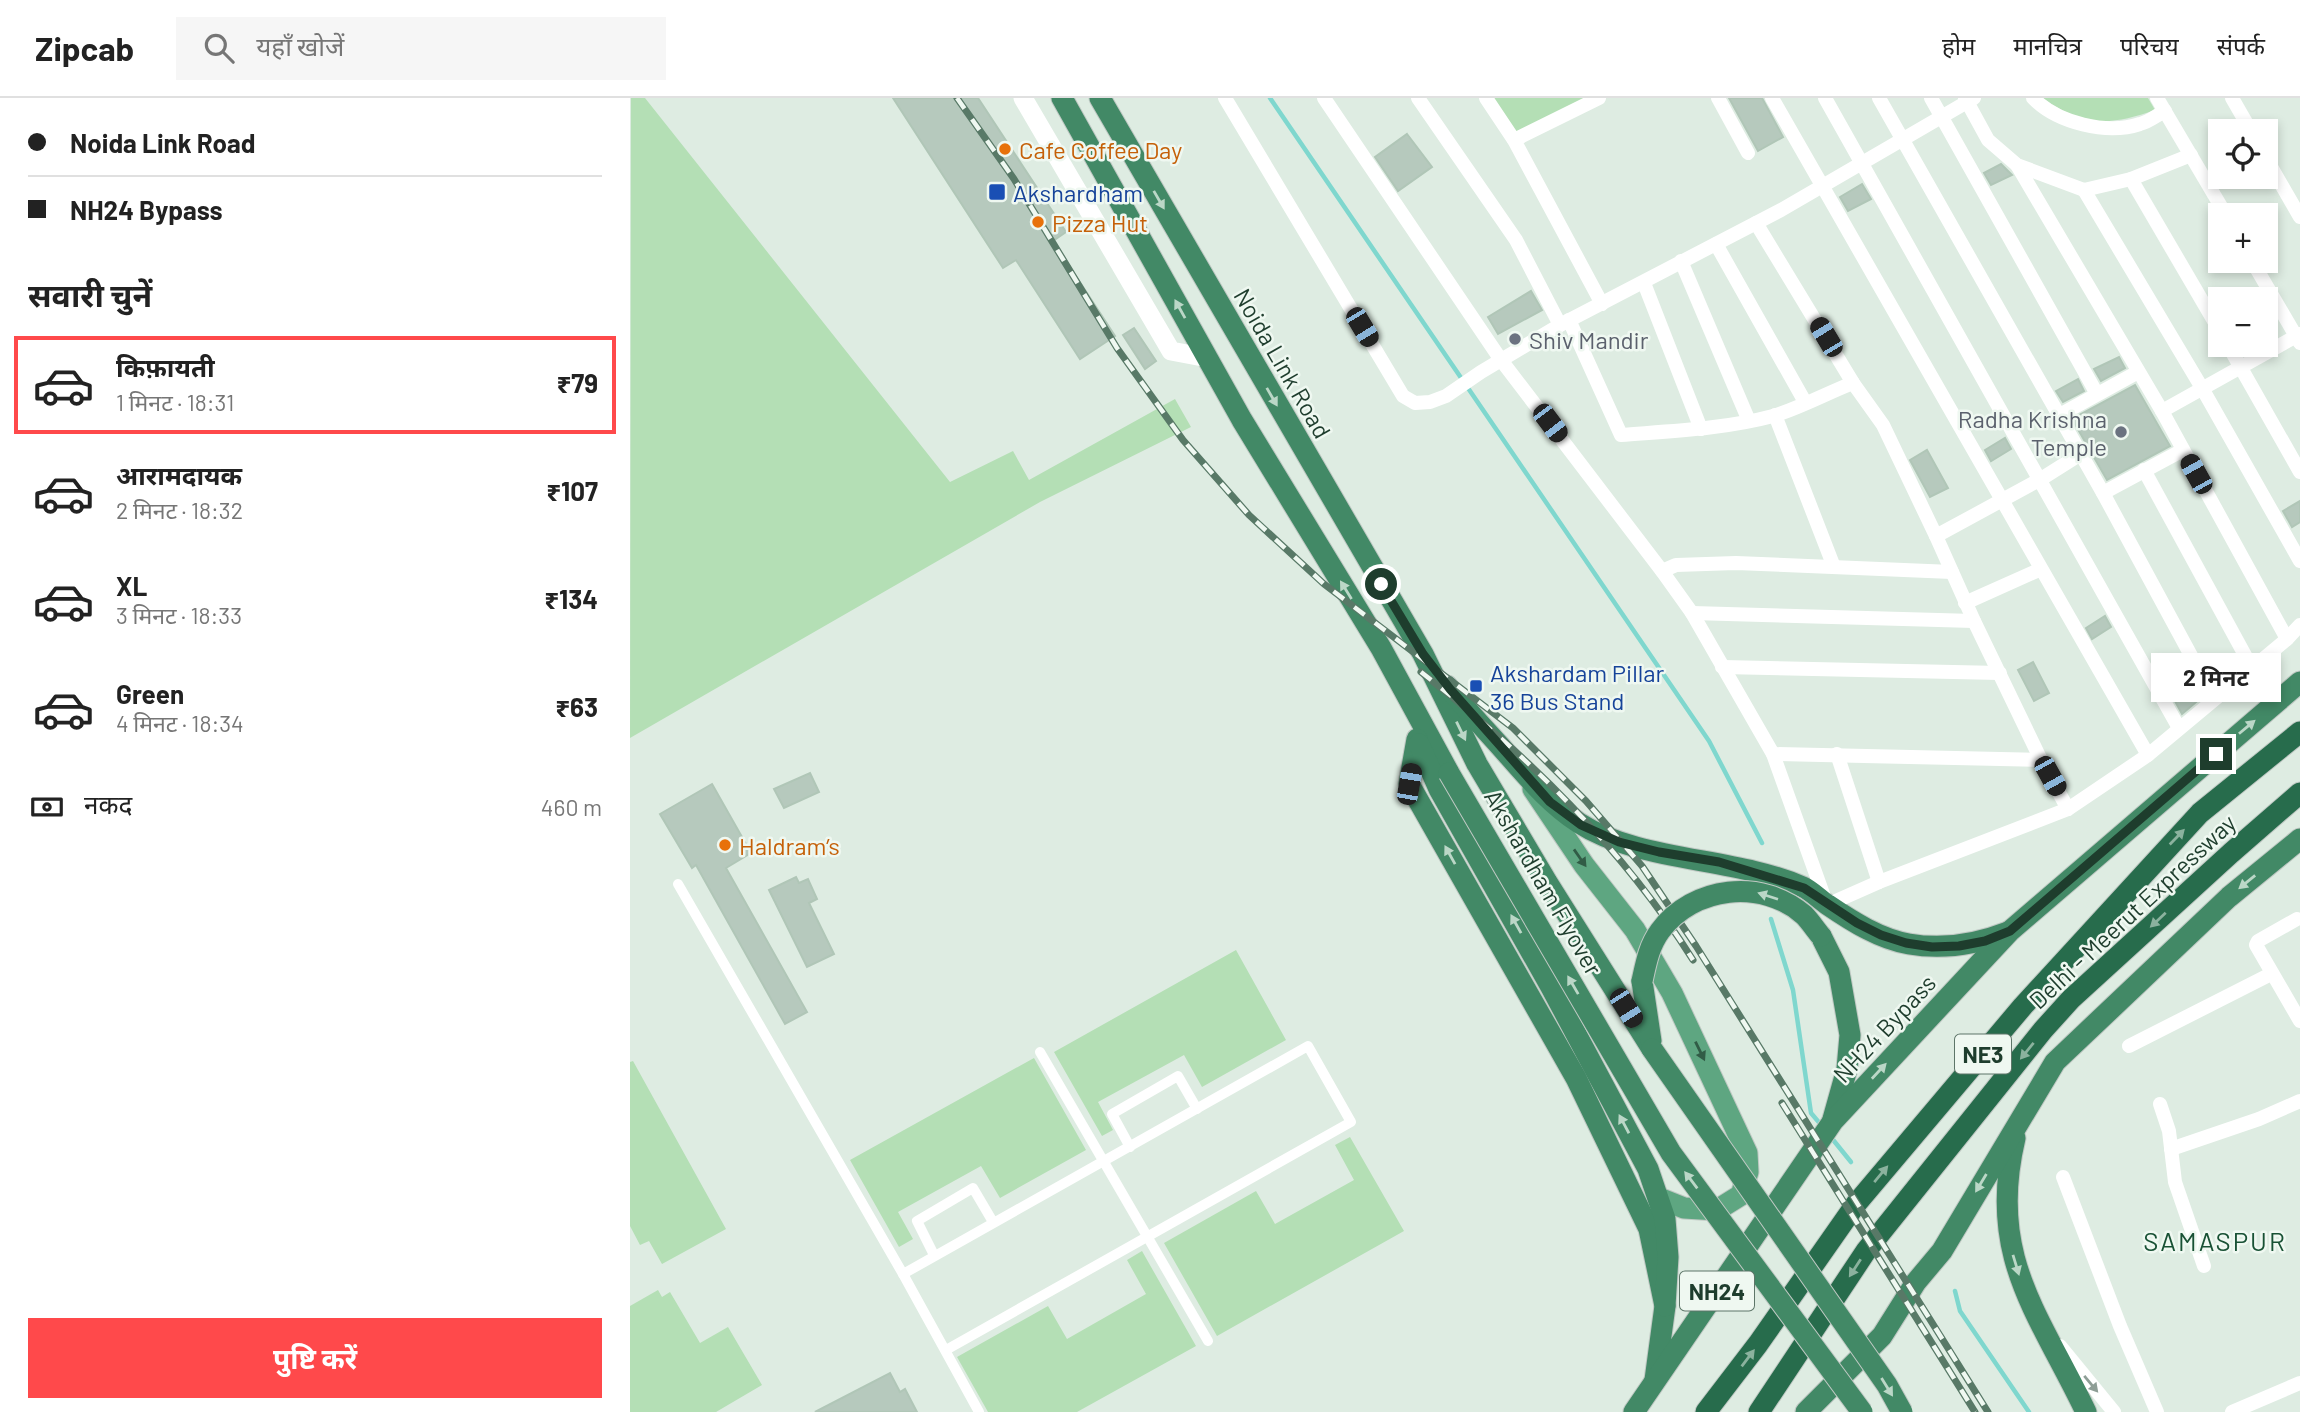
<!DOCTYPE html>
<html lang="hi">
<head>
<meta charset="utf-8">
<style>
  :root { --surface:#fff; --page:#f6f6f6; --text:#222; --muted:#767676; --line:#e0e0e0; --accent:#ff494b }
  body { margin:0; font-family:Barlow,"Noto Sans Devanagari",sans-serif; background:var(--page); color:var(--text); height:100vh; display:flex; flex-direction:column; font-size:26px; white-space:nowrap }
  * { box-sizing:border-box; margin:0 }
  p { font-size:23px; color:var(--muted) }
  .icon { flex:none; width:38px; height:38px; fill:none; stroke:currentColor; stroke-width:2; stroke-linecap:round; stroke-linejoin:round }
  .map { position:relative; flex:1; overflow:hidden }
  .details { display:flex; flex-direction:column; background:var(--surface); width:630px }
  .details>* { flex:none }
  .banner { display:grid; align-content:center; height:154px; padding:0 28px; background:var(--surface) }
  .buttons { position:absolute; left:1578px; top:21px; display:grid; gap:14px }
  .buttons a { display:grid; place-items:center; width:70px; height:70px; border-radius:0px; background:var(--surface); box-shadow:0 4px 10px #0003; font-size:35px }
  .end { position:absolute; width:32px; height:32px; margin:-16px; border:9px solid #1e3d2d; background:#fff; box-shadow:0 0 0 4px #fff }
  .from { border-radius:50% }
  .bubble { position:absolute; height:49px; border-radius:0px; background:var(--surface); box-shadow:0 4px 10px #0003; font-size:23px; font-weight:700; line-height:49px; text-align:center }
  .car { position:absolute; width:21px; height:42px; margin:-21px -10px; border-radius:9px; box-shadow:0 0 5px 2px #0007; background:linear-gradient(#222 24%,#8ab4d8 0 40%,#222 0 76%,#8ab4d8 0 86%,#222 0) }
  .banner b { display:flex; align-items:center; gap:24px; height:66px; font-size:26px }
  .banner b+b { border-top:2px solid var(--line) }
  .banner i { width:18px; height:18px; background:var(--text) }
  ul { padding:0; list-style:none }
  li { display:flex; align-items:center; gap:21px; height:98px; margin:0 14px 10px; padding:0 14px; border:4px solid transparent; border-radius:0px }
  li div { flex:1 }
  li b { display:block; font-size:26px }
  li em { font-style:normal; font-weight:700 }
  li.selected { border-color:var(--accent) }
  li>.icon { width:63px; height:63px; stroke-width:1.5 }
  h2 { padding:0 28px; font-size:32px; line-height:84px }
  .pay { display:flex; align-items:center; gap:18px; height:77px; padding:0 28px; font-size:26px }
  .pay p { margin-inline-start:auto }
  .button { display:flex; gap:14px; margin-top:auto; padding:14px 28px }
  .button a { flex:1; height:80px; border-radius:0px; background:var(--accent); color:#fff; font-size:28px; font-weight:700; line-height:80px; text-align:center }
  header { display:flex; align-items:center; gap:42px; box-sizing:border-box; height:98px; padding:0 35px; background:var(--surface); border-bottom:2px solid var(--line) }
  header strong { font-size:33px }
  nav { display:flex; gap:38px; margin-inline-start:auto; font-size:24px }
  .search { width:490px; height:63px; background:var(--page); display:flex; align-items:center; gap:18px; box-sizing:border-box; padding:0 24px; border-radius:0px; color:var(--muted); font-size:26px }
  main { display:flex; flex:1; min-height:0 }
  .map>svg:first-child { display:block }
  .green { fill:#b4dfb5 }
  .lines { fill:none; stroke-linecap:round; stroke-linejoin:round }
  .stream { stroke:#7fd7ce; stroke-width:4.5 }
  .building { fill:#b6c9bd; stroke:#b0c6b7; stroke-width:2 }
  .primary-casing { stroke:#c0c9c4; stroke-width:23 }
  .trunk-casing { stroke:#c0c9c4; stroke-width:23 }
  .motorway-casing { stroke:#c0c9c4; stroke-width:23 }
  .pedestrian { stroke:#fff; stroke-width:10 }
  .minor { stroke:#fff; stroke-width:14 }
  .tertiary { stroke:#fff; stroke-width:19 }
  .primary { stroke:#5ea681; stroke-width:21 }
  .trunk { stroke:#428966; stroke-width:21 }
  .motorway { stroke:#276c4c; stroke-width:21 }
  .rail-casing { stroke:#587967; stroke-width:7 }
  .rail { stroke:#eff8f1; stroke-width:4.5; stroke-dasharray:13; stroke-linecap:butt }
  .trunk-bridge-casing { stroke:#c0c9c4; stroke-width:23; stroke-linecap:butt }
  .trunk-bridge { stroke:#428966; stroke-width:21 }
  .oneway { fill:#bbd7c7 }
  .oneway2 { fill:#8bb29e }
  .oneway3 { fill:#315c46 }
  .oneway4 { fill:#8e9e96 }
  .route { stroke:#1e3d2d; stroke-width:9 }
  .food-dot { fill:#e8710a; stroke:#eff8f1; stroke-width:2.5 }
  .transit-dot { fill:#1a4fb4; stroke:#eff8f1; stroke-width:2.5 }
  .worship-dot { fill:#6b7280; stroke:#eff8f1; stroke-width:2.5 }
  .labels { text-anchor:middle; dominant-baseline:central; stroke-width:5; stroke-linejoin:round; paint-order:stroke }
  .shield { fill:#eff8f1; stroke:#5d7568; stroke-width:2 }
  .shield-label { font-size:23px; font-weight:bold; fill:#1e3d2d }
  .food-label { font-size:24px; fill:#c56008; stroke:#eff8f1; text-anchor:start }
  .transit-label { font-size:24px; fill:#164399; stroke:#eff8f1; text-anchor:start }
  .worship-label { font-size:24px; fill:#5b616d; stroke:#eff8f1; text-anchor:start }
  .street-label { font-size:24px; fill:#1e3d2d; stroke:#eff8f1 }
  .neighbourhood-label { font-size:26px; letter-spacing:2px; fill:#185134; stroke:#eff8f1 }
</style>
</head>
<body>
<header>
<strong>Zipcab</strong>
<div class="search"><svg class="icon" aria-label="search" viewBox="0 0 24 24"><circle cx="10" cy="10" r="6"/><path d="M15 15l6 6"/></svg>यहाँ खोजें</div>
<nav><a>होम</a><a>मानचित्र</a><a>परिचय</a><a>संपर्क</a></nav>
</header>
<main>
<section class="details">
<div class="banner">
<b><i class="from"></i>Noida Link Road</b>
<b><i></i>NH24 Bypass</b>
</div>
<h2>सवारी चुनें</h2>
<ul>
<li class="selected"><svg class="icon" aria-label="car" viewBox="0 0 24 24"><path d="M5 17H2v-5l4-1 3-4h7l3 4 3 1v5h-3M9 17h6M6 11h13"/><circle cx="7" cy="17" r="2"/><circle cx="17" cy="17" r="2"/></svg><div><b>किफ़ायती</b><p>1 मिनट · 18:31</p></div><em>₹79</em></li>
<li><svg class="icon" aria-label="car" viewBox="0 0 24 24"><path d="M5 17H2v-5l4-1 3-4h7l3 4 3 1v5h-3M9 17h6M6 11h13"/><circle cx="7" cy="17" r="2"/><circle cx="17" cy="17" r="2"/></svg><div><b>आरामदायक</b><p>2 मिनट · 18:32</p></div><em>₹107</em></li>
<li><svg class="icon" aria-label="car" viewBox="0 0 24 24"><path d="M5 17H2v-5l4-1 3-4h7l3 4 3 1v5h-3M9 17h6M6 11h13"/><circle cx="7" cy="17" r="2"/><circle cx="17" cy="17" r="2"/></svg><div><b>XL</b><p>3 मिनट · 18:33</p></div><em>₹134</em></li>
<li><svg class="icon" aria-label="car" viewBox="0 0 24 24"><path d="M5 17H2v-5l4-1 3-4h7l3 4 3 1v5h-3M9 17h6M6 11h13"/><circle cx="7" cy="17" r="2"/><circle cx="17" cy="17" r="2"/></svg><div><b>Green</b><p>4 मिनट · 18:34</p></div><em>₹63</em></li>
</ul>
<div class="pay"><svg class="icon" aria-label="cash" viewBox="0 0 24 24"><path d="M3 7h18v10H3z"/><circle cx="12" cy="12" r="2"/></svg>नकद<p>460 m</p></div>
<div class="button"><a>पुष्टि करें</a></div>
</section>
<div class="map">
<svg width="1670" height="1314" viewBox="0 0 1670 1314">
  <rect width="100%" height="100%" fill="#deece2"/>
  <g class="green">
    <polygon points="1,0 15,0 320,384 383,353 399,382 545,301 561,329 410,404 0,640"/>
    <polygon points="859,0 959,0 885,39"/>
    <path d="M 1413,0 L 1518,0 L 1525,12 C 1480,28 1453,29 1413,0 Z"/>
    <polygon points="606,852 656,942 572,989 554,957 468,1004 483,1032 472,1038 424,954"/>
    <polygon points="404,960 456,1052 370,1100 351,1068 268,1114 283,1141 269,1149 220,1062"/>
    <polygon points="3,963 96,1131 32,1166 19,1143 10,1147 0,1128 0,964"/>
    <polygon points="720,1039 774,1133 587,1238 534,1145 626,1093 645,1126 724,1082 705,1047"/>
    <polygon points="512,1153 566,1248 447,1314 358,1314 327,1259 418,1208 437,1241 516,1196 497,1162"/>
    <polygon points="28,1192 32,1199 40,1194 70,1245 98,1229 132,1287 86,1314 0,1314 0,1208"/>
  </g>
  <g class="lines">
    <g class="stream">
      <polyline points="640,0 1079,643 1132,745"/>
      <polyline points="1141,821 1163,892 1181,1015 1192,1028"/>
      <polyline points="1200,1038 1221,1064"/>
      <polyline points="1325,1193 1330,1213 1399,1314"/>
    </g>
  </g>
  <g class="building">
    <polygon points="263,0 348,0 436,134 423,143 485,238 450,261 386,162 373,170"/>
    <polygon points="1099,0 1132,0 1153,39 1128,53"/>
    <polygon points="777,36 802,69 768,93 745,59"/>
    <polygon points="1371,66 1382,77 1361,87 1354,75"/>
    <polygon points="1232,86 1241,101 1218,113 1210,99"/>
    <polygon points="901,193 912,212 868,236 858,219"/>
    <polygon points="504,230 526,263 515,271 493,237"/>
    <polygon points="1489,259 1495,270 1471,283 1464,271"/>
    <polygon points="1448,281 1454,293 1433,304 1426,293"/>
    <polygon points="1505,287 1540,348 1477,382 1442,321"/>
    <polygon points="1375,340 1381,351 1361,363 1355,352"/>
    <polygon points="1297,352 1318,390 1300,399 1280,362"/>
    <polygon points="1670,403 1670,424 1662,429 1653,413"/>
    <polygon points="1475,518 1481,529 1462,541 1456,530"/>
    <polygon points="1403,564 1419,595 1404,603 1388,572"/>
    <polygon points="1555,567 1572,599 1552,616 1533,581"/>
    <polygon points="180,675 189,694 154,710 144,691"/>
    <polygon points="82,686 121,755 96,770 177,914 155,926 66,767 62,770 30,716"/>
    <polygon points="166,779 169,785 178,781 187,801 179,805 204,856 177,869 139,792"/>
    <polygon points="260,1275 270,1294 275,1291 287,1314 185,1314"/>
  </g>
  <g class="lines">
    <defs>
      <polyline id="primary" points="903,691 954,767 1005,832 1042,895 1117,1055 1118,1074 1111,1097 1087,1112 1054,1110 1029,1100"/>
      <g id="trunk">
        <polyline points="432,0 612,322 751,550 819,675"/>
        <polyline points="470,0 793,556 847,666 917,784 1022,951"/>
        <path d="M 817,588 C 834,609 852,628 870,648 C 895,676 918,705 949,725 C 1009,764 1105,759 1173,789 C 1182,793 1190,802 1198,807 C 1223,824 1250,841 1279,846 C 1314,852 1345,847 1378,834"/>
        <polyline points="787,641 779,686 946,980 1019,1131 1035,1208 1025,1282"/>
        <polyline points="789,646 809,691 921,889 1018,1071 1035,1121 1038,1159 1035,1208"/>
        <polyline points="1191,838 1209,874 1220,937 1217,971 1203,1021"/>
        <polyline points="1012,883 1021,943"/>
        <path d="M 1385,1040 C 1357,1158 1408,1214 1456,1314"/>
        <polyline points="1004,1314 1203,1023 1380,833 1670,584"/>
        <polyline points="1176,1314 1252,1238 1286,1184 1312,1153 1425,964 1599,799 1670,741"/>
      </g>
      <g id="motorway">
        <polyline points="1076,1314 1128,1246 1226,1106 1393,908 1570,715 1670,634"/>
        <polyline points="1129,1314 1236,1153 1413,932 1441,901 1601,755 1670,695"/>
      </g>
    </defs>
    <use href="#primary" class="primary-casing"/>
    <use href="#trunk" class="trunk-casing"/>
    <use href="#motorway" class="motorway-casing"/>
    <g class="pedestrian">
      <polyline points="48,786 273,1176 349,1314"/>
      <polyline points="410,954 578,1243"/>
      <polyline points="500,1049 482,1016 548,978 567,1011"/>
      <polyline points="304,1157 287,1123 343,1090 363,1124"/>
      <polyline points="273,1176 678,948 721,1024 316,1252"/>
    </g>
    <g class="minor">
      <polyline points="595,0 773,298 785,305 800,304 816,298 851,274 930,227 1151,112 1344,0"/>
      <polyline points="694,0 871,262 1032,473 1062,515 1143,656 1197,807 1249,784 1438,711 1518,657 1657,541 1670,527"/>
      <polyline points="788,0 886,142 930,227"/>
      <polyline points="856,0 884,42 972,206"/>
      <polyline points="1088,0 1118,55"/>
      <polyline points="1142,0 1518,657"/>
      <polyline points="1195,0 1549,630"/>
      <polyline points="1249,0 1473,395 1584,600"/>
      <polyline points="1301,0 1467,296"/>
      <polyline points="1335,0 1358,42 1387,67 1454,92 1501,81 1561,57"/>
      <path d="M 1403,0 C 1427,25 1477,37 1510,26 C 1519,24 1527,17 1535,13"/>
      <polyline points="1527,0 1596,117"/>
      <polyline points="1602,0 1621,33"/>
      <polyline points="884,42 969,0"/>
      <polyline points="1636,60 1670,119"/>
      <polyline points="1387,67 1532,313 1657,541"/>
      <polyline points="1501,81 1591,235"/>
      <polyline points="1454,92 1572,290 1670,463"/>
      <polyline points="1126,125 1223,285 1253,327 1306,438 1344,523 1411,662 1438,711"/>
      <polyline points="1086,146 1175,304"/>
      <polyline points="1051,163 1119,323"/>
      <polyline points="1622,163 1670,245"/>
      <polyline points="1014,185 1071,331"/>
      <path d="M 939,222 L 991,337 C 1042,333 1094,331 1143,318 C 1170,310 1197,295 1223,285"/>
      <polyline points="1598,247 1670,374"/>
      <polyline points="1532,313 1670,236"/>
      <polyline points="1145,317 1204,469"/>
      <polyline points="1428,318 1508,274"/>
      <polyline points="1514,372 1622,570"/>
      <polyline points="1473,395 1553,352"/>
      <polyline points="1306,438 1411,381 1449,357"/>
      <polyline points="1032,473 1046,467 1106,465 1322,474"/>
      <polyline points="1335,505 1411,471"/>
      <polyline points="1062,515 1344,523"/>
      <polyline points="1092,569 1370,575"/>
      <polyline points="1143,656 1411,662"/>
      <polyline points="1207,656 1249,784"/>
      <polyline points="1667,821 1628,843 1626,847 1670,923"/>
      <polyline points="1499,948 1641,876"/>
      <polyline points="1530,1006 1539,1033 1545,1084 1574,1168"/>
      <polyline points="1541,1051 1629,1021 1670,1003"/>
      <polyline points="1433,1079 1490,1228 1527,1314"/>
      <polyline points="1430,1248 1484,1314"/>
      <polyline points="1602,1314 1670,1285"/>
    </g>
    <polyline class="tertiary" points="393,0 541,253 578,260"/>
    <use href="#primary" class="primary"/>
    <use href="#trunk" class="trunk"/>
    <use href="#motorway" class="motorway"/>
    <defs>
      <g id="rail">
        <polyline points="327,0 384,81 487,250 553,342 619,417 694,486 883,630 956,703 1012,768 1066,848 1358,1314"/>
        <path d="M 791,574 C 896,656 992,749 1063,862"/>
        <polyline points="1152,1005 1345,1314"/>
      </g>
    </defs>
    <use href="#rail" class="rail-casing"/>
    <use href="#rail" class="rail"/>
    <defs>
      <g id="trunk-bridge">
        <polyline points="819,675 1041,1055 1232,1314"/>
        <path d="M 1012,883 C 1016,865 1019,848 1030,833 C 1063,788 1132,780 1174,817 C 1180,823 1185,831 1191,838"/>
        <polyline points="1022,951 1257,1287 1272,1314"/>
      </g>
    </defs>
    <use href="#trunk-bridge" class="trunk-bridge-casing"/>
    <use href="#trunk-bridge" class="trunk-bridge"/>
  </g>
  <defs><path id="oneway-solid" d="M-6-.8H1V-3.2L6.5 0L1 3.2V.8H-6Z" transform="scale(1.75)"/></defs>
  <g class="oneway">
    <use href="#oneway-solid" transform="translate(529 102) rotate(60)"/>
    <use href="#oneway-solid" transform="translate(550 211) rotate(-119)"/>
    <use href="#oneway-solid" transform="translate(642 299) rotate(60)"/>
    <use href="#oneway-solid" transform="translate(716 492) rotate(-122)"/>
    <use href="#oneway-solid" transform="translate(1617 629) rotate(-40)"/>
    <use href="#oneway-solid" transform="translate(831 633) rotate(64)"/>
    <use href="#oneway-solid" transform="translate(820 757) rotate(-119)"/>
    <use href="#oneway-solid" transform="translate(1617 784) rotate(141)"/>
    <use href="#oneway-solid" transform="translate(1138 798) rotate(-162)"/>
    <use href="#oneway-solid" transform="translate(886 826) rotate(-119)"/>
    <use href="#oneway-solid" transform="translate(943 887) rotate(-120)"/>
    <use href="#oneway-solid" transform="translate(1249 973) rotate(-47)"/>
    <use href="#oneway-solid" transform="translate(994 1026) rotate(-118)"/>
    <use href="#oneway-solid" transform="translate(1061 1082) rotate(-127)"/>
    <use href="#oneway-solid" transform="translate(1351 1085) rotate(121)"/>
    <use href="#oneway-solid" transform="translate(1386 1167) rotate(73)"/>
    <use href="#oneway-solid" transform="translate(1257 1289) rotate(58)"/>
  </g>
  <g class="oneway2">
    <use href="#oneway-solid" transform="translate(1547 739) rotate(-46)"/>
    <use href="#oneway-solid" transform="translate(1528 822) rotate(137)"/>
    <use href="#oneway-solid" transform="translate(1397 953) rotate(129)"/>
    <use href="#oneway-solid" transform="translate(1251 1076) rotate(-50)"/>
    <use href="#oneway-solid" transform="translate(1225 1170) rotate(123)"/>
    <use href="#oneway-solid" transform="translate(1118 1260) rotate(-53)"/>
  </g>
  <g class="oneway3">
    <use href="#oneway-solid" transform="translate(950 760) rotate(55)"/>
    <use href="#oneway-solid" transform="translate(1070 953) rotate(64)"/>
  </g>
  <use class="oneway4" href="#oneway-solid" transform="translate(1461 1286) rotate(50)"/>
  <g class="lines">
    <polyline class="route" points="751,486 793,556 820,591 920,704 951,727 989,744 1029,754 1089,764 1174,790 1227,825 1251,837 1276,845 1302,849 1329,848 1355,843 1380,833 1586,656"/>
  </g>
  <g class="food-dot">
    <circle cx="375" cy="51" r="7"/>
    <circle cx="408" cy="124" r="7"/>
    <circle cx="95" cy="747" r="7"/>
  </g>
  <g class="transit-dot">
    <rect x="358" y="85" width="18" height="18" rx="3.5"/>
    <rect x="839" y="581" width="14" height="14" rx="3.5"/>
  </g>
  <g class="worship-dot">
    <circle cx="885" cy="241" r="7"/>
    <circle cx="1491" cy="334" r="7"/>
  </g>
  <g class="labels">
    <g class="shield">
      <rect x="1325" y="936.5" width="56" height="39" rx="5"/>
      <rect x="1050" y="1173.5" width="74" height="39" rx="5"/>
    </g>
    <g class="shield-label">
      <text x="1353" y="956">NE3</text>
      <text x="1087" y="1193">NH24</text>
    </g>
    <g class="food-label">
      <text x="389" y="51">Cafe Coffee Day</text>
      <text x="422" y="124">Pizza Hut</text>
      <text x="109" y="747">Haldram’s</text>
    </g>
    <g class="transit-label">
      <text x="383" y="94">Akshardham</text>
      <text x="860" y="574">Akshardam Pillar<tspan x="860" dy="28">36 Bus Stand</tspan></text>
    </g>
    <g class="worship-label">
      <text x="899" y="241">Shiv Mandir</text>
      <text x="1477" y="320" text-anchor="end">Radha Krishna<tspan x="1477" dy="28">Temple</tspan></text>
    </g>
    <g class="street-label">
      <text transform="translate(653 265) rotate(60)">Noida Link Road</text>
      <text transform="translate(914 784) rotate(60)">Akshardham Flyover</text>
      <text transform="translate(1502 813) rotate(-43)">Delhi - Meerut Expressway</text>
      <text transform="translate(1254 930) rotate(-47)">NH24 Bypass</text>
    </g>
    <g class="neighbourhood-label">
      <text x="1585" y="1142">SAMASPUR</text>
    </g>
  </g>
</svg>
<div class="buttons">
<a><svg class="icon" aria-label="locate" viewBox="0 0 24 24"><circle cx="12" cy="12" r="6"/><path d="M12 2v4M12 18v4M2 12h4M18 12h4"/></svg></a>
<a>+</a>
<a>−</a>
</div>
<i class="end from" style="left:751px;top:486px"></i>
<i class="end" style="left:1586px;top:656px"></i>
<div class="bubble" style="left:1521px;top:555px;width:130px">2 मिनट</div>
<i class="car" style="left:732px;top:229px;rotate:149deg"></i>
<i class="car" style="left:1196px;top:239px;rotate:329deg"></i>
<i class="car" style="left:920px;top:325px;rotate:143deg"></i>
<i class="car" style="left:1566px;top:376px;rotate:331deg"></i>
<i class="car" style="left:1420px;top:678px;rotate:151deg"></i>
<i class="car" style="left:779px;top:686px;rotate:10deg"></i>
<i class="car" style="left:996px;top:910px;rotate:148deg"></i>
</div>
</main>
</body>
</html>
